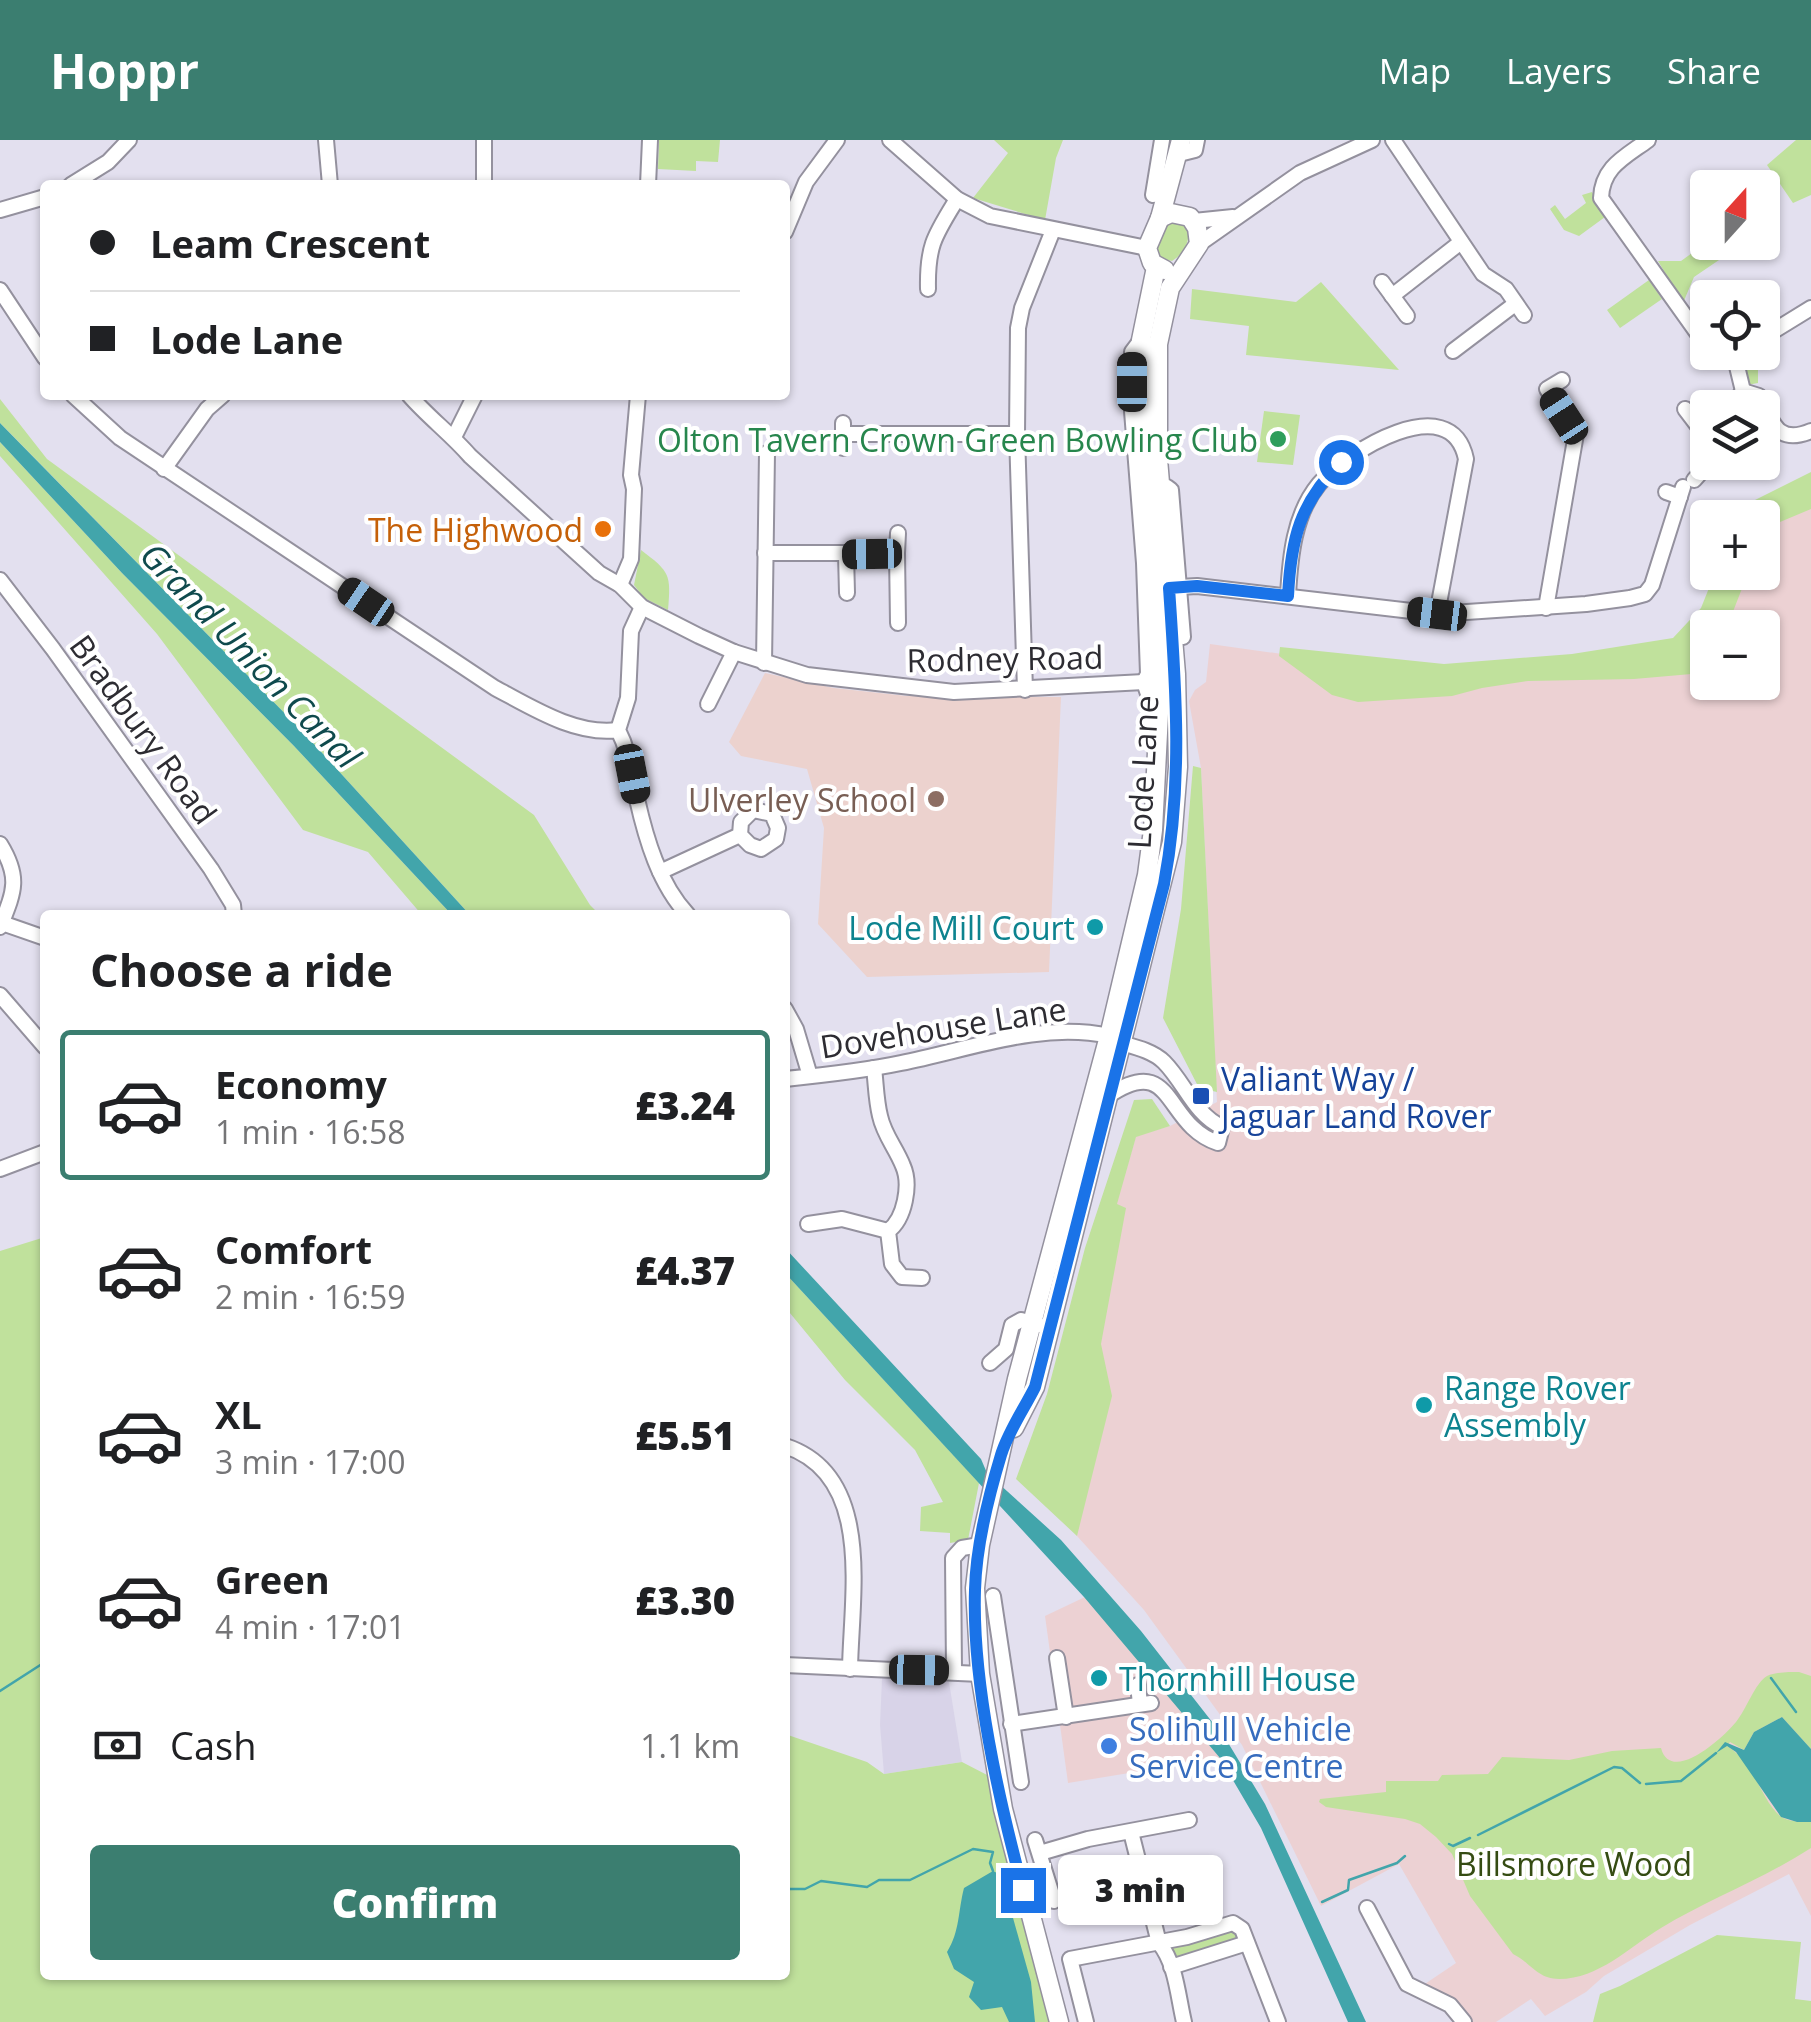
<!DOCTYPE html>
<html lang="en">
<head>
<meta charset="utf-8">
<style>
  :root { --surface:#fff; --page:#f2f2f2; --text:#202124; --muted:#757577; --line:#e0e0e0; --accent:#3b7e70 }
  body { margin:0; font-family:"Open Sans",sans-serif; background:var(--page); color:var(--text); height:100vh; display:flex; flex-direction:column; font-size:38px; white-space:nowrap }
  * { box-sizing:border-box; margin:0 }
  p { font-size:32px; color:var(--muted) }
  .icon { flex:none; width:55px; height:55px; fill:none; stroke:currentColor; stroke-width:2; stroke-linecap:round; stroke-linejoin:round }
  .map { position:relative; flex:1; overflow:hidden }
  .drawer { position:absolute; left:40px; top:770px; width:750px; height:1070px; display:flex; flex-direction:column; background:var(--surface); border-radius:10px; box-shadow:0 2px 8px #0004 }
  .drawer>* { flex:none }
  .hud { position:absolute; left:40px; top:40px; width:750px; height:220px; border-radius:10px; box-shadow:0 2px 8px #0004; display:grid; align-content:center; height:220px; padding:0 50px; background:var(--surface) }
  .needle { width:65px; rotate:21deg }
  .fabs { position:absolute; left:1690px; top:30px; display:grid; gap:20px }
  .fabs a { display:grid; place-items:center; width:90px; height:90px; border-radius:10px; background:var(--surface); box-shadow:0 2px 8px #0004; font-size:50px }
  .end { position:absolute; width:45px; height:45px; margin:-22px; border:12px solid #1a73e8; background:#fff; box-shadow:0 0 0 5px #fff }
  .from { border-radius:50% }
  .bubble { position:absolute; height:70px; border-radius:10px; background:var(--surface); box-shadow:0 2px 8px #0004; font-size:32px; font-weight:800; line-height:70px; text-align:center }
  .car { position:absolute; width:30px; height:60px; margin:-30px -15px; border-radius:12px; box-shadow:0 0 8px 2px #0007; background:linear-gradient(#222 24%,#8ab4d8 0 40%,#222 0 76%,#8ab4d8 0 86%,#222 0) }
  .hud b { display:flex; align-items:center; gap:35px; height:95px; font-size:38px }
  .hud b+b { border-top:2px solid var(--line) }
  .hud i { width:25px; height:25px; background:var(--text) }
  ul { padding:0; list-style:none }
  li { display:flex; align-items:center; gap:30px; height:150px; margin:0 20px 15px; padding:0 30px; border:5px solid transparent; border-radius:10px }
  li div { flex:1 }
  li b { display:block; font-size:38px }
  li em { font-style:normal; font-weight:800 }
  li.active { border-color:var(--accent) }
  li>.icon { width:90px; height:90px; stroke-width:1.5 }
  h2 { padding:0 50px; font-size:45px; line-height:120px }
  .pay { display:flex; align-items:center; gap:25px; height:110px; padding:0 50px; font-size:38px }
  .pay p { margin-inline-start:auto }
  .cta { display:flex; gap:20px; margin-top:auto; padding:20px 50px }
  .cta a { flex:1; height:115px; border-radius:10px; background:var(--accent); color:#fff; font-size:40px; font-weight:800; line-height:115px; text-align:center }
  header { display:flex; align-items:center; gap:60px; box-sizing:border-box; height:140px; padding:0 50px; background:var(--accent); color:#fff }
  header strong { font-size:48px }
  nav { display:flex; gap:55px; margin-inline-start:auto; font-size:35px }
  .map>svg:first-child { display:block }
  .built { fill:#d8d3e8 }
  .industrial { fill:#ecd1d3; fill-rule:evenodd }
  .education { fill:#ecd2ce }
  .green { fill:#c0e19c }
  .water { fill:#42a5ab }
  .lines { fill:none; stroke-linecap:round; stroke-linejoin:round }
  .stream { stroke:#42a5ab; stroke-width:2.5 }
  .minor-casing { stroke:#94919e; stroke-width:18 }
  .major-casing { stroke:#94919e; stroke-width:21 }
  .minor { stroke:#fff; stroke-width:14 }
  .major { stroke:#fff; stroke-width:18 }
  .route { stroke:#1a73e8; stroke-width:12 }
  .leisure-dot { fill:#2e9e5b; stroke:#fff; stroke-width:4 }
  .food-dot { fill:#e8710a; stroke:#fff; stroke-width:4 }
  .education-dot { fill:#8d6e63; stroke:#fff; stroke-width:4 }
  .culture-dot { fill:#0f9aa8; stroke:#fff; stroke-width:4 }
  .transit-dot { fill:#1a4fb4; stroke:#fff; stroke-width:4 }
  .shop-dot { fill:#3f7fe0; stroke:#fff; stroke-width:4 }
  .labels { text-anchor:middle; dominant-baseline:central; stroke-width:8; stroke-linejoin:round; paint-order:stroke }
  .leisure-label { font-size:32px; fill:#27864d; stroke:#fff; text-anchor:end }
  .food-label { font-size:32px; fill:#c56008; stroke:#fff; text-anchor:end }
  .street-label { font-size:32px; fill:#2d2c32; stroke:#fff }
  .education-label { font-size:32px; fill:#785e54; stroke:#fff; text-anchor:end }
  .culture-label { font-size:32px; fill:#0d838f; stroke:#fff; text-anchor:start }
  .transit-label { font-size:32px; fill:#164399; stroke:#fff; text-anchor:start }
  .shop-label { font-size:32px; fill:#366cbe; stroke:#fff; text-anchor:start }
  .park-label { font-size:32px; fill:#354c13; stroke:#fff }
  .water-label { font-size:35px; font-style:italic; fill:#0f4a4d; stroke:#fff }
</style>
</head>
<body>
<header>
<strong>Hoppr</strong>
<nav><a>Map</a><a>Layers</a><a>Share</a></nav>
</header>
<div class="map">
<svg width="1811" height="1882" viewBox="0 0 1811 1882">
  <rect width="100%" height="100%" fill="#e3e0ef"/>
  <polygon class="built" points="882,1538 940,1538 949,1542 962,1622 884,1634 880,1585"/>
  <g class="industrial">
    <path d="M 1811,340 L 1811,1776 L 1789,1734 L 1690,1785 L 1604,1836 L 1586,1852 L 1545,1876 L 1531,1859 L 1496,1882 L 1457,1882 L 1448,1869 L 1413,1852 L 1456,1823 L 1399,1724 L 1321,1766 L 1242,1605 L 1144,1470 L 1077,1396 L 1080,1302 L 1116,1065 L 1136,996 L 1170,986 L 1217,962 L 1201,628 L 1189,561 L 1195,550 L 1206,542 L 1210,504 L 1425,534 L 1690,501 L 1723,433 L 1762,432 L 1762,378 ZM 1708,488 L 1762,488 L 1762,542 L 1708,542 Z"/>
    <polygon points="1085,1457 1221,1618 1068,1643 1045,1476"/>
  </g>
  <polygon class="education" points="765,533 834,548 907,556 1061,557 1049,832 867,837 818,784 824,688 807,629 741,616 729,602"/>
  <g class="green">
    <polygon points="659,0 720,0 718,22 696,21 696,31 658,29"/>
    <polygon points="994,0 1063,0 1056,18 1045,80 973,58 1008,13"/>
    <polygon points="1796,0 1811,0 1811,55 1793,63 1767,25"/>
    <polygon points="1592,52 1605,77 1579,96 1564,90 1550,69 1555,65 1565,79 1586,63 1582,55"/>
    <path d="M 1171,80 L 1187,84 C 1191,100 1186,112 1172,121 L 1160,118 L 1154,104 Z"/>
    <polygon points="1706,103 1719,120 1694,137 1683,163 1658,121 1681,121"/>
    <polygon points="1649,140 1662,159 1620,188 1607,170"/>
    <polygon points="1321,142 1399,230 1246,215 1249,186 1190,179 1192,149 1296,162"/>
    <polygon points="1749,213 1758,213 1758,243 1747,245 1740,218"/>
    <polygon points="0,259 47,319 534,675 590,765 600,775 470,775 303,592 10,293 0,283"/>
    <polygon points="1264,271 1300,275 1293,325 1257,322"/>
    <polygon points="0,302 122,433 294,606 452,775 422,775 368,712 303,690 157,494 0,316"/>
    <polygon points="1811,332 1811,369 1780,382 1763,403 1762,378 1737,377 1755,360"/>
    <path d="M 641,410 C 670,432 671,434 668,470 L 644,458 L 634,445 Z"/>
    <polygon points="1715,433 1748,433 1727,487 1708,488 1707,530 1703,533 1634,539 1528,541 1482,548 1452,556 1358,562 1332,555 1279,516 1280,507 1444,524 1572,514 1673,498 1701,468"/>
    <polygon points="1193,626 1201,628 1217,952 1199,948 1163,878 1181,769"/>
    <polygon points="1152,959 1170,986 1136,997 1117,1064 1126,1068 1101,1204 1112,1256 1077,1396 1016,1339 1047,1254 1085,1108 1134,960"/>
    <polygon points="45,1097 45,1835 785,1835 785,1594 867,1622 884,1634 962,1622 991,1637 1053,1882 0,1882 0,1111"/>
    <polygon points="785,1133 979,1343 968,1400 950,1403 950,1393 920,1391 921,1367 943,1362 915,1310 845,1240 785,1167"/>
    <path d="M 1799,1532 L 1811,1536 L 1811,1609 L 1782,1577 L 1754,1592 L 1744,1610 L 1730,1602 L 1727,1606 C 1756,1624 1759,1657 1780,1676 C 1788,1682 1801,1682 1811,1682 L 1811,1708 C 1763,1739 1709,1759 1661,1788 C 1629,1807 1599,1839 1559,1839 C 1537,1839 1530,1822 1513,1814 L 1470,1756 L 1452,1714 L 1436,1697 L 1420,1684 L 1405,1679 L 1326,1667 L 1319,1662 L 1320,1659 L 1386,1652 L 1386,1641 L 1438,1641 L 1442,1635 L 1488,1634 L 1502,1617 L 1569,1620 L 1612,1611 L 1661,1608 C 1671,1645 1723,1598 1736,1582 C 1746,1570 1755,1543 1767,1536 C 1775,1532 1789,1532 1799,1532 Z"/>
    <polygon points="1230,1787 1239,1792 1235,1801 1179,1818 1171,1810 1171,1807"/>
    <polygon points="1717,1795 1801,1802 1795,1859 1811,1861 1811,1882 1593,1882 1600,1854 1620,1846"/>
  </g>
  <g class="water">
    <polygon points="0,283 303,592 470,775 452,775 294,606 122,433 0,302"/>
    <polygon points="785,1108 981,1319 987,1333 1061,1400 1141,1491 1227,1601 1265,1664 1366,1882 1348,1882 1261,1688 1220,1618 1084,1457 785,1133"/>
    <polygon points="1782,1577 1811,1609 1811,1682 1797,1682 1781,1677 1736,1612 1727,1606 1716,1613 1725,1602 1744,1610 1754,1592"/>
    <path d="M 993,1731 L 1001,1735 L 1031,1842 L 1035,1882 L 1009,1882 L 1002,1867 L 981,1870 L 969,1857 L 974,1842 L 954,1829 L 947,1812 C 960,1791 958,1771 964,1748 Z"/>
  </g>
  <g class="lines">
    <g class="stream">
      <polyline points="1771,1538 1796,1572"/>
      <polyline points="0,1551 45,1522"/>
      <polyline points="1646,1644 1681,1641 1716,1613"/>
      <polyline points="1478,1695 1614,1627 1622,1628 1640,1643"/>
      <polyline points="1449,1704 1453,1706 1470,1698"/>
      <polyline points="785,1749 805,1749 821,1741 867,1747 879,1740 910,1740 973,1709 993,1712 990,1723 993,1731"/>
      <polyline points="1322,1762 1348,1750 1349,1740 1397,1723 1405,1716"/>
    </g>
    <defs>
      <g id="minor">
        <polyline points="326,0 330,45"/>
        <polyline points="890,0 957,59 990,76 1147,108"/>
        <polyline points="1393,0 1483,134 1506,149 1524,175"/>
        <path d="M 1648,0 C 1625,17 1602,27 1601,58 L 1708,208"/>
        <polyline points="1179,14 1195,10 1197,0"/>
        <polyline points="71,45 108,22 129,0"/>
        <polyline points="484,45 484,0"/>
        <polyline points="648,45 650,0"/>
        <polyline points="1153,55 1162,0"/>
        <polyline points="0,70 45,57"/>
        <polyline points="1194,81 1233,77"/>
        <polyline points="785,92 806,42 837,0"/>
        <polyline points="1199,104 1300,33 1372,0"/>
        <polyline points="1382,142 1407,176"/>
        <path d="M 928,149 C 927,105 935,95 957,59"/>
        <polyline points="0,150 45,218"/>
        <polyline points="1392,156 1461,102"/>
        <polyline points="1762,198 1811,168"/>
        <polyline points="1141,200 1132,212 1132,271 1144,423 1148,534 1144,542 1150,560 1150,584"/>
        <polyline points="1453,211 1515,164"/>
        <path d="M 1743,251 L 1759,256 C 1773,284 1778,305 1811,291"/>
        <path d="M 73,255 L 120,298 L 495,548 C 531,567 576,596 618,590"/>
        <path d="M 409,255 C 428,277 451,294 470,316 L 599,433 L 620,445 L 642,467 L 699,496 L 734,512 L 807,535 L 954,552 L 1144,542"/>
        <polyline points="1730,268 1743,251 1734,214"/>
        <polyline points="1685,269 1701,290"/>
        <polyline points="843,294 1017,294"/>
        <polyline points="454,297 475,255"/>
        <polyline points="843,308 843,283"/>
        <polyline points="164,329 207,269 223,255"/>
        <polyline points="1694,340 1710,322"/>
        <polyline points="1161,348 1167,347 1171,350 1183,497"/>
        <polyline points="1666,352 1680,357"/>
        <polyline points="765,413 897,413 898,483"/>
        <polyline points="897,413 898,393"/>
        <polyline points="846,414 847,453"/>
        <polyline points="0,440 53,509 211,729 233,765 234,775"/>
        <polyline points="620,445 631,419 634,349 631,335 638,255"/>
        <polyline points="1163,448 1197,446 1437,474 1586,464 1630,458 1645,454 1652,445 1683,347"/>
        <path d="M 1288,456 C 1290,417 1294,374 1319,344 C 1346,312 1451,247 1466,319 L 1437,474"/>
        <path d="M 642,467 L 631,491 L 628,558 L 618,590 C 630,613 631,634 637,659 C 646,699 659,744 688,775"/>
        <polyline points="1546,468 1576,294 1547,249 1562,240"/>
        <polyline points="764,523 767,313"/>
        <polyline points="1025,550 1017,294 1018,188 1022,168 1053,90"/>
        <polyline points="708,564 734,512"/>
        <path d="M 0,704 C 21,738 14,752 0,787"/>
        <polyline points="660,732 740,695 741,682 753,670 772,674 778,688 776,699 761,709 750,705 740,695"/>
        <polyline points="2,783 45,798"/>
        <polyline points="0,855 45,907"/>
        <polyline points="785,869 796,889 810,936"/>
        <path d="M 874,928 C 876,944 876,960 880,976 C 884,995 896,1008 903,1026 C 911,1044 905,1079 888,1091 L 892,1124 L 902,1137 L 922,1138"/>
        <path d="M 785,939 C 824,935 863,931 901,923 C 968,910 1040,881 1109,896"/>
        <path d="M 1108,956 C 1175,911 1163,985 1218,1003 L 1222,987 C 1194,974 1185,943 1164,922 C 1153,911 1135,907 1121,903"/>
        <polyline points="0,1029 45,1012"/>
        <polyline points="808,1084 842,1079 888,1091"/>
        <polyline points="990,1223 1006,1209 1012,1185 1021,1180 1039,1185"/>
        <path d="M 785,1306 C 875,1335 851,1456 850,1529"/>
        <polyline points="993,1456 1021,1642"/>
        <polyline points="1057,1518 1066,1577"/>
        <polyline points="785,1525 980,1534"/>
        <polyline points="954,1531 953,1418 962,1408 980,1405"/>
        <polyline points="1138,1545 1140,1564"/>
        <polyline points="1011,1584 1151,1563"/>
        <path d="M 1131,1692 L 1159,1803 C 1176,1823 1178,1857 1184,1882"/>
        <polyline points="1035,1700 1054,1761"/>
        <polyline points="1040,1713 1088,1699 1189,1680"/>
        <polyline points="1367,1768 1407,1844 1450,1865 1464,1882"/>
        <polyline points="1171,1827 1247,1803"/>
        <polyline points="1086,1882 1070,1819 1187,1797 1233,1783 1242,1789 1278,1882"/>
      </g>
      <g id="major">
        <polyline points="1165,130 1152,123 1147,108 1160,78 1181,0"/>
        <polyline points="1014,1288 1035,1247 1172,702 1178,627 1176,534 1158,319 1158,204 1170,148 1199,104 1197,88 1190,77 1171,73 1160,78"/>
        <polyline points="1059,1882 1003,1669 980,1534 975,1448 980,1405 1017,1239 1109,896 1147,735 1153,690 1160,554 1141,200 1156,127"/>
      </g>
    </defs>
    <use href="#minor" class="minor-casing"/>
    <use href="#major" class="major-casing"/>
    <use href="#minor" class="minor"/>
    <use href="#major" class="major"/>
  </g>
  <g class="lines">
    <path class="route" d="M 1023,1750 C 999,1660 972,1543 975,1450 C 976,1405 988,1358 1001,1315 C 1008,1292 1024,1269 1035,1247 L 1164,744 C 1183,644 1176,548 1169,448 L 1197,446 L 1288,456 C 1291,398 1300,363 1341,322"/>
  </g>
  <circle class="leisure-dot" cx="1278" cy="299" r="10"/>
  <circle class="food-dot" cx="603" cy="389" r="10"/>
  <circle class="education-dot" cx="936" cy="659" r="10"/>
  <g class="culture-dot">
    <circle cx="1095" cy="787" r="10"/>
    <circle cx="1424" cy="1265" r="10"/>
    <circle cx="1099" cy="1538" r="10"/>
  </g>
  <rect class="transit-dot" x="1191" y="946" width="20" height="20" rx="5"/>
  <circle class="shop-dot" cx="1109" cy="1606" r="10"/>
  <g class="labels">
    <g class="leisure-label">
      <text x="1258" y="299">Olton Tavern Crown Green Bowling Club</text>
    </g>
    <g class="food-label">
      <text x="583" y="389">The Highwood</text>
    </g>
    <g class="street-label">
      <text transform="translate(1005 518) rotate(-1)">Rodney Road</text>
      <text transform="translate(144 589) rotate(54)">Bradbury Road</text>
      <text transform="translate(1142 632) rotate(-87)">Lode Lane</text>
      <text transform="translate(943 887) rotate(-9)">Dovehouse Lane</text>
    </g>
    <g class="education-label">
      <text x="916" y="659">Ulverley School</text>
    </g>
    <g class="culture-label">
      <text x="1075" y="787" text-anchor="end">Lode Mill Court</text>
      <text x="1444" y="1247">Range Rover<tspan x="1444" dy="37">Assembly</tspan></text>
      <text x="1119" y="1538">Thornhill House</text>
    </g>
    <g class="transit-label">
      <text x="1221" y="938">Valiant Way /<tspan x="1221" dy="37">Jaguar Land Rover</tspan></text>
    </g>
    <g class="shop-label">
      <text x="1129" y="1588">Solihull Vehicle<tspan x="1129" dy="37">Service Centre</tspan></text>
    </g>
    <g class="park-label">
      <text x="1574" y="1723">Billsmore Wood</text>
    </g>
    <g class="water-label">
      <text transform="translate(251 515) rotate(46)">Grand Union Canal</text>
    </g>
  </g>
</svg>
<div class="fabs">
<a><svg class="needle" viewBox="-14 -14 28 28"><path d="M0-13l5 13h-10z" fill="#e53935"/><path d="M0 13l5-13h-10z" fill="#757577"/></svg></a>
<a><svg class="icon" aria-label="locate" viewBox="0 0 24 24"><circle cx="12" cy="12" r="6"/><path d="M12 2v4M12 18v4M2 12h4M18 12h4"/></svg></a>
<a><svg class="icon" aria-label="layers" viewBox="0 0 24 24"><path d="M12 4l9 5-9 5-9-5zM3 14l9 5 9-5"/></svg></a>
<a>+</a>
<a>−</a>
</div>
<i class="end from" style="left:1341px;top:322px"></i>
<i class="end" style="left:1023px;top:1750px"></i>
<div class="bubble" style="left:1058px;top:1715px;width:165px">3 min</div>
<i class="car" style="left:1132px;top:242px;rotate:0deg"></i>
<i class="car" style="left:1564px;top:276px;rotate:327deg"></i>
<i class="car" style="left:872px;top:414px;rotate:269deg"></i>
<i class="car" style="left:366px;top:462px;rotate:304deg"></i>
<i class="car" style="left:1437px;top:474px;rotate:277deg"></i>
<i class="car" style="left:632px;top:634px;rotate:169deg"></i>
<i class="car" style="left:919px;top:1530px;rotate:91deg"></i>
<div class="hud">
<b><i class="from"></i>Leam Crescent</b>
<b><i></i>Lode Lane</b>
</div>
<section class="drawer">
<h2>Choose a ride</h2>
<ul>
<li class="active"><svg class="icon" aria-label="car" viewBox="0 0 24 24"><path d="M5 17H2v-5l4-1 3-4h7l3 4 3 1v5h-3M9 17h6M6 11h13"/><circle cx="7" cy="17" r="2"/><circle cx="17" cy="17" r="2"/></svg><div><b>Economy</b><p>1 min · 16:58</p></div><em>£3.24</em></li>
<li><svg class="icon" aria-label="car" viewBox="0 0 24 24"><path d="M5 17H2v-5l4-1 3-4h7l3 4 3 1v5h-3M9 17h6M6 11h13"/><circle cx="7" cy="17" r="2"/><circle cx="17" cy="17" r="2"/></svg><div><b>Comfort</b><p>2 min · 16:59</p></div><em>£4.37</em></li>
<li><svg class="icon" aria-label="car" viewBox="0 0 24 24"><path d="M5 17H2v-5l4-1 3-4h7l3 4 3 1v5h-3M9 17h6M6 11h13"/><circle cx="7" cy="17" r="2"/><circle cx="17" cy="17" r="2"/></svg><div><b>XL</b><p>3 min · 17:00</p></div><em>£5.51</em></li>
<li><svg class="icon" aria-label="car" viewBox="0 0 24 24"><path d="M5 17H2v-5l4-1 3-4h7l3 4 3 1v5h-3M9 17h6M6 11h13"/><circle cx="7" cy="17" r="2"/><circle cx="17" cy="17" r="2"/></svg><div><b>Green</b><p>4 min · 17:01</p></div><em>£3.30</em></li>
</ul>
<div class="pay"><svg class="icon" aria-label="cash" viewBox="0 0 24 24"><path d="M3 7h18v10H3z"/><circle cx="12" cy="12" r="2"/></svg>Cash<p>1.1 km</p></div>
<div class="cta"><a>Confirm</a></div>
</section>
</div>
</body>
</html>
